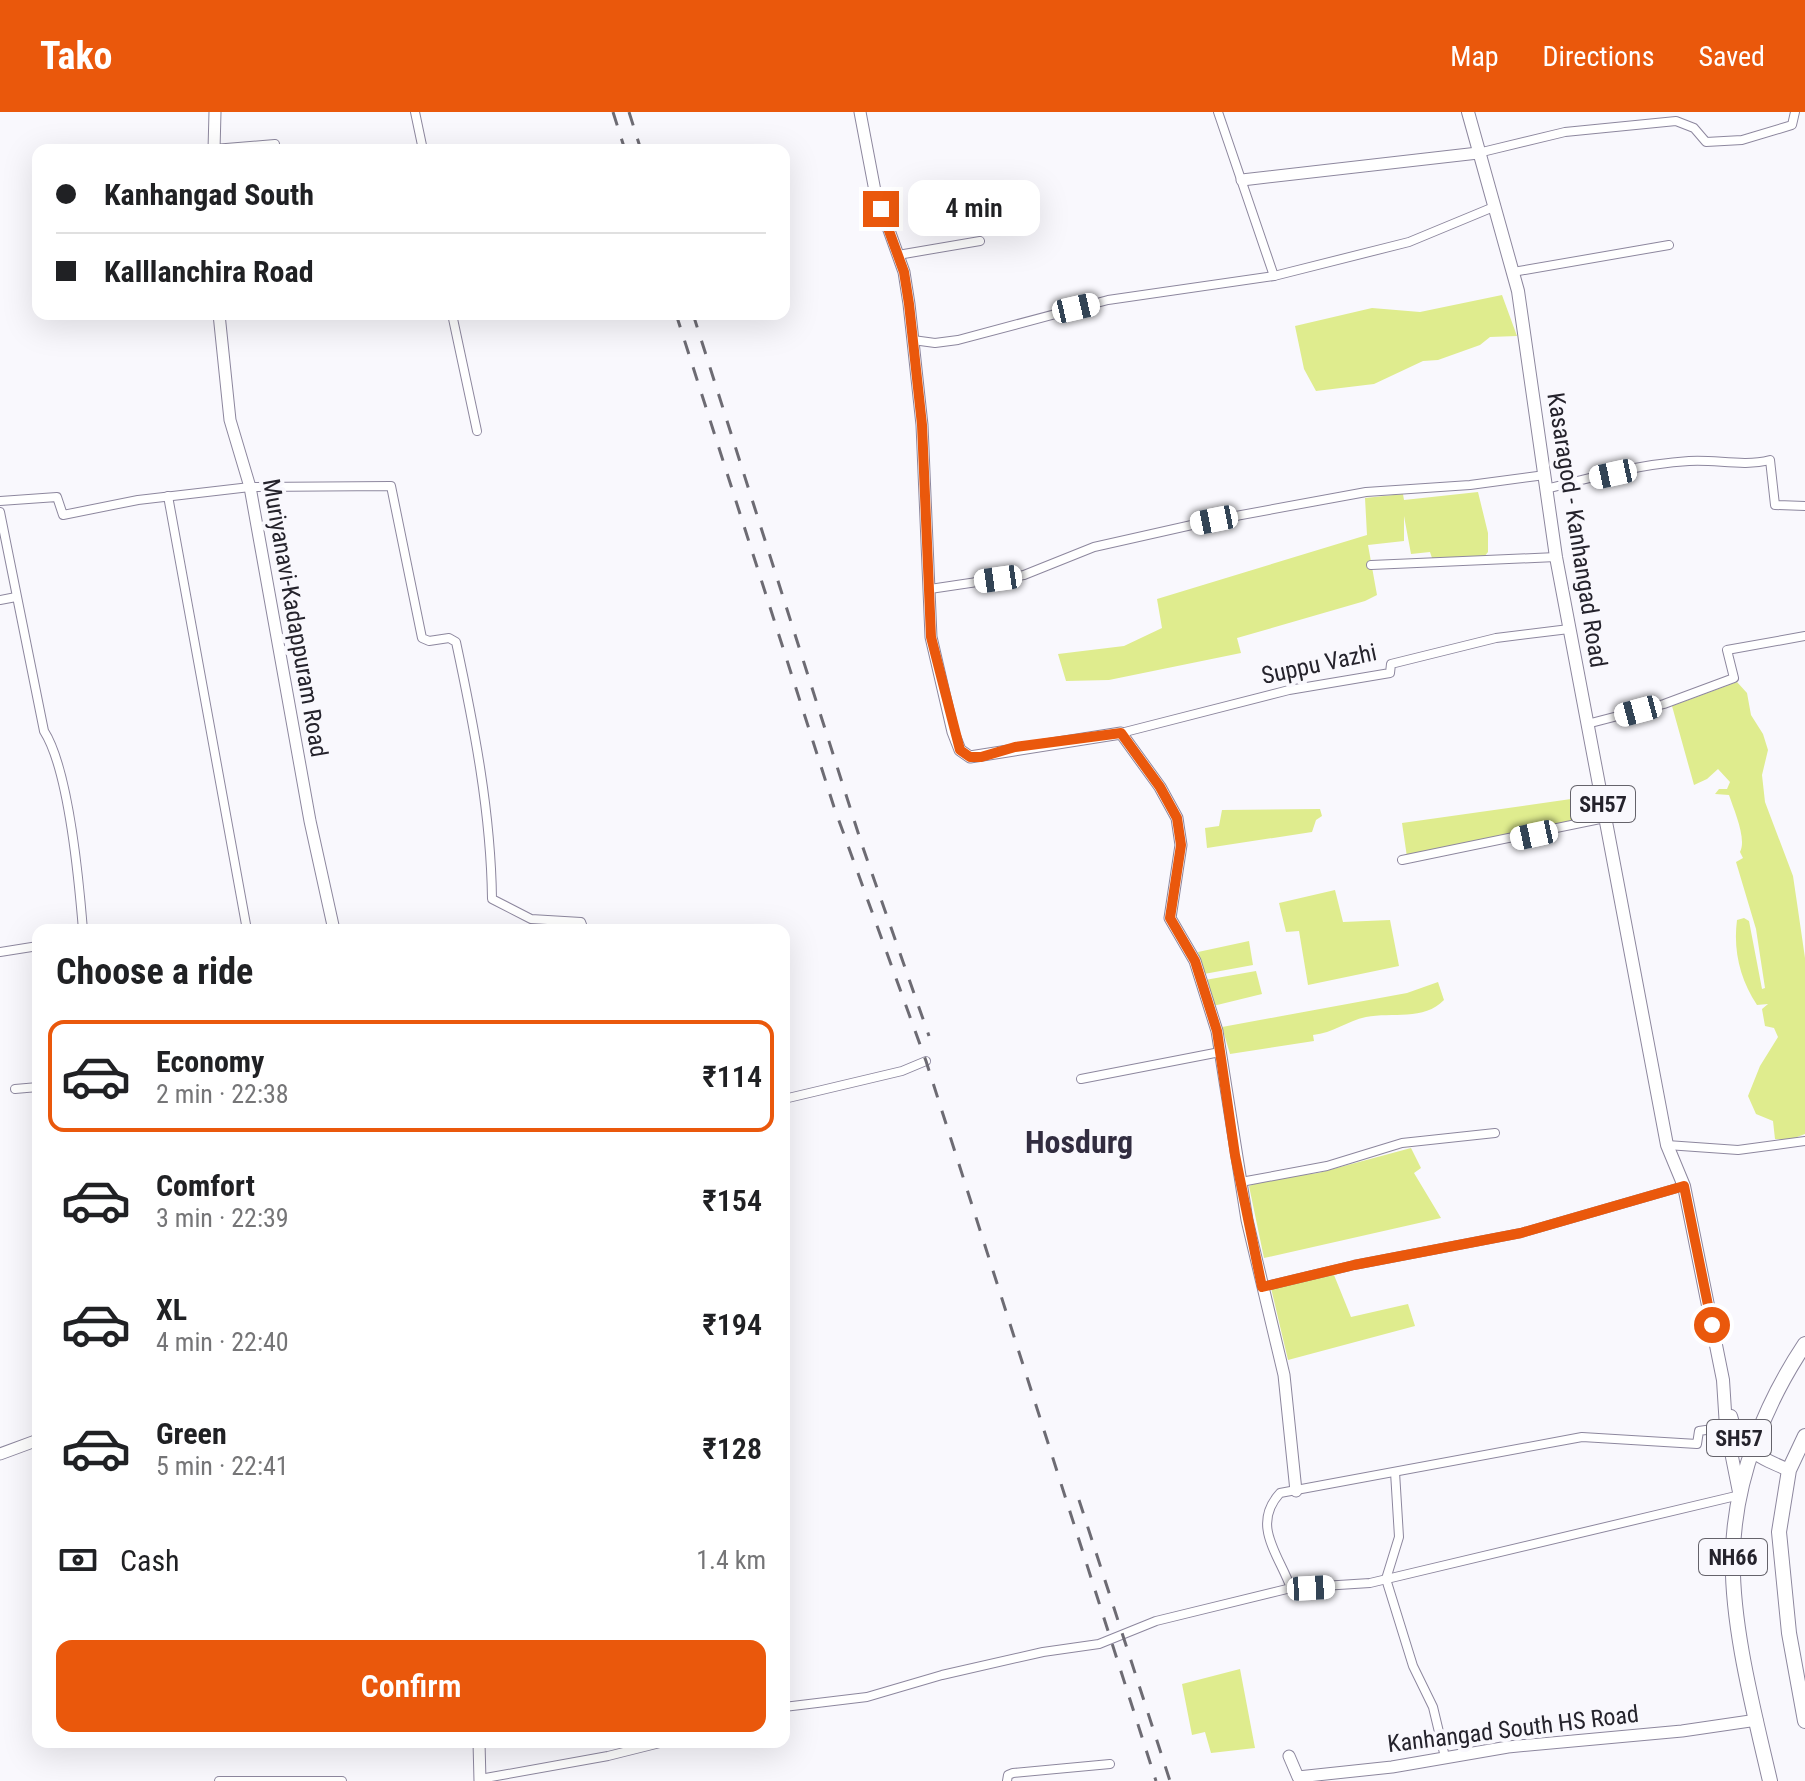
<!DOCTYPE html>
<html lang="en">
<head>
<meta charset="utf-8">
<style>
  :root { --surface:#fff; --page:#f6f6f6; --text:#202124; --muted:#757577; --line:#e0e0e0; --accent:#ea580c }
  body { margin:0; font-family:"Roboto Condensed",sans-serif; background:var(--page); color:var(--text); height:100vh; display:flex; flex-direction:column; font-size:30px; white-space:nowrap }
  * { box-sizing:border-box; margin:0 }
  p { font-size:26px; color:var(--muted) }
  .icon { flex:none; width:44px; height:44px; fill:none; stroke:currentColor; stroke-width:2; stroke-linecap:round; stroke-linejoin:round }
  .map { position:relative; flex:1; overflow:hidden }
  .side { position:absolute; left:32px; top:812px; width:758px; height:824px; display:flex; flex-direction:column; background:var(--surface); border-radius:16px; box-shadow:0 8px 32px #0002 }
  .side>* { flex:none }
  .banner { position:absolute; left:32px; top:32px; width:758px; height:176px; border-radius:16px; box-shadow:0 8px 32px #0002; display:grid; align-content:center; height:176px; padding:0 24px; background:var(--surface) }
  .end { position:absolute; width:36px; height:36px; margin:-18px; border:10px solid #ea580c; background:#fff; box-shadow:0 0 0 4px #fff }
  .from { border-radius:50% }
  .bubble { position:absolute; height:56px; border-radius:16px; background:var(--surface); box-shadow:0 8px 32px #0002; font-size:26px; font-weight:600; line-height:56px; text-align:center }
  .car { position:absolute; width:24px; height:48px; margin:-24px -12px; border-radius:10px; box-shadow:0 0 6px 2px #0007; background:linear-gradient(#fff 24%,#345 0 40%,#fff 0 76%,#345 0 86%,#fff 0) }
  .banner b { display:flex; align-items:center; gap:28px; height:76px; font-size:30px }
  .banner b+b { border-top:2px solid var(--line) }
  .banner i { width:20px; height:20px; background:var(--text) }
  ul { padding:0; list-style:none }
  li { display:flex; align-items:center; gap:24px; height:112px; margin:0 16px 12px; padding:0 8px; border:4px solid transparent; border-radius:16px }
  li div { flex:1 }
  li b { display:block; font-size:30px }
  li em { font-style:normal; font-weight:600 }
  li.selected { border-color:var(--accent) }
  li>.icon { width:72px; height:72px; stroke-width:1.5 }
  h2 { padding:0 24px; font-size:36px; line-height:96px }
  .pay { display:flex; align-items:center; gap:20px; height:88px; padding:0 24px; font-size:30px }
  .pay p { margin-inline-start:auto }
  .action { display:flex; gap:16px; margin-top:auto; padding:16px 24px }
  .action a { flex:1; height:92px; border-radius:16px; background:var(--accent); color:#fff; font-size:32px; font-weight:600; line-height:92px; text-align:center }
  header { display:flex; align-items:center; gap:48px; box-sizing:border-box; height:112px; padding:0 40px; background:var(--accent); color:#fff }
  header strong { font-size:38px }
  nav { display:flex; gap:44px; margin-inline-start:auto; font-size:28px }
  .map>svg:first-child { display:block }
  .green { fill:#dfec8e }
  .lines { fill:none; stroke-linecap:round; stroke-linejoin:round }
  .street-casing { stroke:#8d879e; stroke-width:10 }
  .secondary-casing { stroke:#8d879e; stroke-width:13 }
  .primary-casing { stroke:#8d879e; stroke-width:14 }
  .highway-casing { stroke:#8d879e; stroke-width:16 }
  .street { stroke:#fff; stroke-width:8 }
  .secondary { stroke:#fff; stroke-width:11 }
  .primary { stroke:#fff; stroke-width:12 }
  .highway { stroke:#fff; stroke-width:14 }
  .rail { stroke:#6d6b73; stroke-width:3; stroke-dasharray:14 14; stroke-linecap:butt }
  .route { stroke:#ea580c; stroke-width:10 }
  .labels { text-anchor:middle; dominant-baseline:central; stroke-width:8; stroke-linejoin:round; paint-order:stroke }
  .shield { fill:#f9f8fd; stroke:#65636b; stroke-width:2 }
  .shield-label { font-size:22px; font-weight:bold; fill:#25232c }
  .street-label { font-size:24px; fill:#25232c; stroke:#f9f8fd }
  .district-label { font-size:32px; font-weight:bold; fill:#322d40; stroke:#f9f8fd }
</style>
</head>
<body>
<header>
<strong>Tako</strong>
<nav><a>Map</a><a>Directions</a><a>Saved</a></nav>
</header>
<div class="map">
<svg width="1805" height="1669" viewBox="0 0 1805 1669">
  <rect width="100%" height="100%" fill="#f9f8fd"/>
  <g class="green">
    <polygon points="1502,183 1517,224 1490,225 1480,233 1438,248 1423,249 1374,272 1316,279 1304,257 1295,214 1372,196 1420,200"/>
    <polygon points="1478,380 1488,421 1488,440 1484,445 1432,446 1430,440 1411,442 1404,404 1404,429 1368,433 1377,483 1365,489 1237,526 1241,541 1109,568 1066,569 1058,542 1124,534 1162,516 1157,487 1367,423 1365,386 1403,382 1404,388"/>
    <path d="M 1737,570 L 1747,581 L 1751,603 L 1763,622 L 1768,638 L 1762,663 L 1765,690 L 1793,764 L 1797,791 L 1805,846 L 1805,1022 L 1789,1028 L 1775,1027 L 1773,1009 L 1756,1002 L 1748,984 L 1760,954 L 1778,925 L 1774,916 L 1765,914 L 1762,897 L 1768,892 L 1757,893 C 1740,867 1733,838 1737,808 L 1744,806 L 1749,809 L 1762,877 L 1765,876 L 1756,817 L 1736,750 L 1743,746 L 1740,740 C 1747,727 1734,698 1729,683 L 1715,682 L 1719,677 L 1727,677 L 1730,670 L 1718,657 L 1707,667 L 1694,673 L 1672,594 Z"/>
    <polygon points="1571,687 1574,710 1407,745 1402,711"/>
    <polygon points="1320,697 1322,704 1316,708 1312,720 1207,736 1205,716 1219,714 1222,698"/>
    <polygon points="1335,778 1343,810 1390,808 1399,854 1308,873 1299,819 1286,820 1279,791"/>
    <polygon points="1249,829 1253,853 1204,862 1198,840"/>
    <polygon points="1256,859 1262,882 1213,894 1205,868"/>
    <path d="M 1438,870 L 1444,888 C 1424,909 1392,900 1366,905 C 1347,909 1333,921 1313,923 L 1314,929 L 1230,942 L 1222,915 L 1407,881 Z"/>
    <polygon points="1411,1036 1421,1056 1414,1061 1441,1106 1264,1146 1249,1074 1265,1068 1318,1061"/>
    <polygon points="1334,1163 1351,1205 1408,1192 1415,1214 1288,1248 1271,1176"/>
    <polygon points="1240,1557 1255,1636 1211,1641 1205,1620 1192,1623 1182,1572"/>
  </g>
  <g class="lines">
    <defs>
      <g id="street">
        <polyline points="415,0 423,38"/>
        <polyline points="1218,0 1274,164"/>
        <polyline points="214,37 275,32"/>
        <polyline points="1478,41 1565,20 1676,9 1694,16 1706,30 1742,28 1792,13 1795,0"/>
        <polyline points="898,143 980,129"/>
        <polyline points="1513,160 1669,133"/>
        <polyline points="452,202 477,319"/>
        <polyline points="913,228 935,231 958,228 1108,188 1274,164 1409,130 1496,94"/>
        <path d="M 1546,377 C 1592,365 1641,352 1689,349 C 1716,347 1743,355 1770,348 L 1775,393 L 1805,394"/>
        <polyline points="168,384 247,818"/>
        <path d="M 0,389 L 57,385 L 63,403 L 138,388 L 250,375 L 391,374 L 422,526 L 429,529 L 449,526 L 456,530 C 474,614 491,701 492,787 L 531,807 L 581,810 L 584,818"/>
        <path d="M 0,400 L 44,619 C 69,658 79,769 83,818"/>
        <polyline points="1371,453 1556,445"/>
        <polyline points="930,477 1024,463 1094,435 1214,408 1366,380 1470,373 1545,363"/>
        <polyline points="0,488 16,485"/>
        <polyline points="1587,612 1664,592 1734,566 1727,538 1805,524"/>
        <polyline points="1121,621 1289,578 1390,561 1391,552 1496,526 1569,517"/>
        <polyline points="1402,748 1605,706"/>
        <polyline points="0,840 38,834"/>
        <polyline points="1081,967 1220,940"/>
        <polyline points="15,977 38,975"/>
        <polyline points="784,987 902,959 926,949"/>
        <polyline points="1667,1033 1738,1038 1805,1029"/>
        <polyline points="1241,1070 1327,1054 1402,1031 1495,1021"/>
        <polyline points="1262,1175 1354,1153 1521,1121 1684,1074"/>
        <polyline points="1395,1360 1399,1425 1386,1467 1413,1554 1433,1595 1445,1645"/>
        <polyline points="1291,1476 1370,1471 1740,1383"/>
        <path d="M 784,1595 L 867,1585 L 942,1563 L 1043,1540 L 1099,1532 L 1156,1509 L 1291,1476 C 1278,1441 1251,1413 1280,1381 L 1582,1325 L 1697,1332 L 1699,1319 L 1726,1315"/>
        <polyline points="480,1667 608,1644 664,1630"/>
        <polyline points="219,1669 342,1669"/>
        <polyline points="1007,1669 1008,1663 1013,1661 1110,1652"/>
      </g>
      <g id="secondary">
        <polyline points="860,0 875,79 904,160 909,192 922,313 931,525 953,620 960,638 970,645 1121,621 1160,675 1177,706 1181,733 1170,806 1195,849 1217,919 1247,1108 1284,1263 1296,1379"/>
        <polyline points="214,38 215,0"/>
        <polyline points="1242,68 1478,41"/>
        <polyline points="219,202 230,308 250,375 310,709 334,818"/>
        <polyline points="0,1342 38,1328"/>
        <polyline points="479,1630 480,1669"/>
        <polyline points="1289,1644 1298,1665 1392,1655 1508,1635 1682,1619 1757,1608"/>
      </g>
      <g id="primary">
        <polyline points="1468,0 1518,179 1556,445 1667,1033 1684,1074 1723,1268 1726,1315 1739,1380"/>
        <path d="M 1731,1304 C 1738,1337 1760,1346 1789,1358"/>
      </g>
      <g id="highway">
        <polyline points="1805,1324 1789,1358 1779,1420 1789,1521 1805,1609"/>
        <path d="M 1770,1669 C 1754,1600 1730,1509 1733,1439 C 1735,1366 1765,1292 1805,1232"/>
      </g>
    </defs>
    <use href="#street" class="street-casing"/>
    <use href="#secondary" class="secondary-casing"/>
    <use href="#primary" class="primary-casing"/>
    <use href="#highway" class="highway-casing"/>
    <use href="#street" class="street"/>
    <use href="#secondary" class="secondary"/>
    <use href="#primary" class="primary"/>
    <use href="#highway" class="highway"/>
    <g class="rail">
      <polyline points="613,0 625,38"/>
      <polyline points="629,0 641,38"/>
      <polyline points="676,202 834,695 926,949 1156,1669"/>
      <polyline points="693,202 862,733 929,924"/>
      <polyline points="1079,1388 1170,1669"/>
    </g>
  </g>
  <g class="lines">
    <polyline class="route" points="881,97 904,160 909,192 922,313 931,525 960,638 970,645 981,645 1015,635 1121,621 1160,675 1177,706 1181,733 1170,806 1195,849 1217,919 1235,1043 1262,1175 1354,1153 1521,1121 1684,1074 1712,1213"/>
  </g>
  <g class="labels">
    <g class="shield">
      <rect x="1571" y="674" width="64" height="36" rx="6"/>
      <rect x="1707" y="1308" width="64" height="36" rx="6"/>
      <rect x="1699" y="1427" width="68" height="36" rx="6"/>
    </g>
    <g class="shield-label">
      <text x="1603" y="692">SH57</text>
      <text x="1739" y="1326">SH57</text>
      <text x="1733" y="1445">NH66</text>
    </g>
    <g class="street-label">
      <text transform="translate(1577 418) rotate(81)">Kasaragod - Kanhangad Road</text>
      <text transform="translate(295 506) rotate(80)">Muriyanavi-Kadappuram Road</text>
      <text transform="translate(1319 552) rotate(-12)">Suppu Vazhi</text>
      <text transform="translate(1513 1617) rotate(-7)">Kanhangad South HS Road</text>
    </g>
    <g class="district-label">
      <text x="1079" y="1030">Hosdurg</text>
    </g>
  </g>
</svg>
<i class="end from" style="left:1712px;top:1213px"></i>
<i class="end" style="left:881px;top:97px"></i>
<div class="bubble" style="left:908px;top:68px;width:132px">4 min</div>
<i class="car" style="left:1076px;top:196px;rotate:77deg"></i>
<i class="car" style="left:1613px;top:362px;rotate:258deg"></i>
<i class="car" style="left:1214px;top:408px;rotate:259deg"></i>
<i class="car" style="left:998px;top:467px;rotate:262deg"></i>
<i class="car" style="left:1638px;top:599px;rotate:255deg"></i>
<i class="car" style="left:1534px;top:723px;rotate:258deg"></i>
<i class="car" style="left:1311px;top:1476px;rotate:87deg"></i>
<div class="banner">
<b><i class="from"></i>Kanhangad South</b>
<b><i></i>Kalllanchira Road</b>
</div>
<section class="side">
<h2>Choose a ride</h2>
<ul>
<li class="selected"><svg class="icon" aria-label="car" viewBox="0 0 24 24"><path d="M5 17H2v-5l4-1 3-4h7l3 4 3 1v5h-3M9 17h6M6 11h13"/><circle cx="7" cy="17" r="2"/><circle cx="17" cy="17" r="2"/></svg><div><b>Economy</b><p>2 min · 22:38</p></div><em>₹114</em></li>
<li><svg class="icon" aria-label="car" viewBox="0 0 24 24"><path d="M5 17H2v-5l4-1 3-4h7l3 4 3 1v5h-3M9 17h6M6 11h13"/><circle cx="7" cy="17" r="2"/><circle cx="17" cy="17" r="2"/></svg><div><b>Comfort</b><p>3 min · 22:39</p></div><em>₹154</em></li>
<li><svg class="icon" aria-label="car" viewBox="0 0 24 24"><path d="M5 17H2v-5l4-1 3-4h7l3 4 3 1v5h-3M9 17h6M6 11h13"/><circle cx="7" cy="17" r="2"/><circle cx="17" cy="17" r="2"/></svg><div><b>XL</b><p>4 min · 22:40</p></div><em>₹194</em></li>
<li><svg class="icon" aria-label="car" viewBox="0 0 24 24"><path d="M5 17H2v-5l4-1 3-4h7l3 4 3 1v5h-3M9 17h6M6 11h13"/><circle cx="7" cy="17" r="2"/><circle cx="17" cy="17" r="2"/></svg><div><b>Green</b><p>5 min · 22:41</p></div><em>₹128</em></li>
</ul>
<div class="pay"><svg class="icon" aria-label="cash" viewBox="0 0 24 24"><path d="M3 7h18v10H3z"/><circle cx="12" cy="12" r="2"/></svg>Cash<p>1.4 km</p></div>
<div class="action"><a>Confirm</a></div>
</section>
</div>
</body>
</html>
